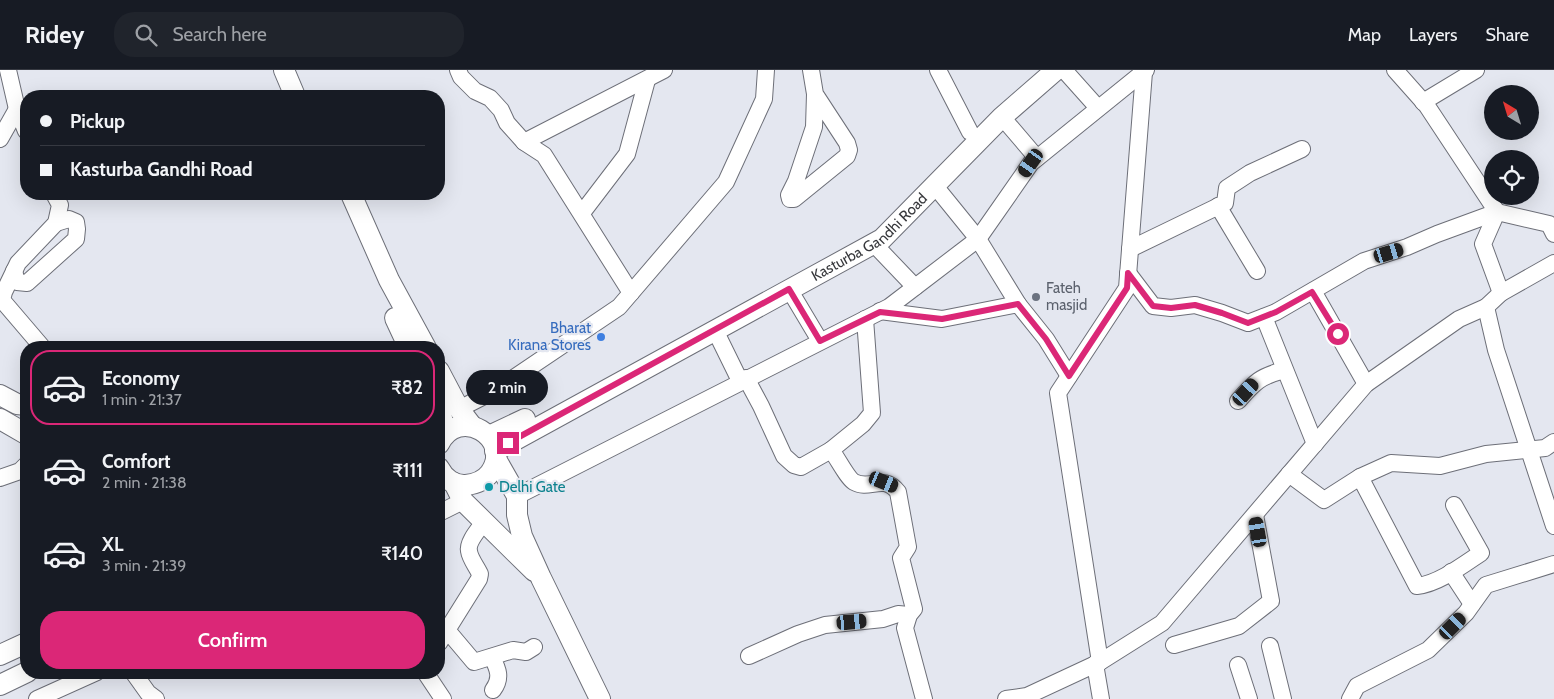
<!DOCTYPE html>
<html lang="en">
<head>
<meta charset="utf-8">
<style>
  :root { --surface:#171b24; --page:#20242c; --text:#f1f3f6; --muted:#9ea1a6; --line:#363941; --accent:#db2777 }
  body { margin:0; font-family:Cabin,sans-serif; background:var(--page); color:var(--text); height:100vh; display:flex; flex-direction:column; font-size:19px; white-space:nowrap }
  * { box-sizing:border-box; margin:0 }
  p { font-size:16px; color:var(--muted) }
  .icon { flex:none; width:28px; height:28px; fill:none; stroke:currentColor; stroke-width:2; stroke-linecap:round; stroke-linejoin:round }
  .map { position:relative; flex:1; overflow:hidden }
  .sheet { position:absolute; left:20px; top:271px; width:425px; height:338px; display:flex; flex-direction:column; background:var(--surface); border-radius:20px; box-shadow:0 5px 20px #0002 }
  .sheet>* { flex:none }
  .hud { position:absolute; left:20px; top:20px; width:425px; height:110px; border-radius:20px; box-shadow:0 5px 20px #0002; display:grid; align-content:center; height:110px; padding:0 20px; background:var(--surface) }
  .needle { width:32px; rotate:322deg }
  .fabs { position:absolute; left:1484px; top:15px; display:grid; gap:10px }
  .fabs a { display:grid; place-items:center; width:55px; height:55px; border-radius:50%; background:var(--surface); box-shadow:0 5px 20px #0002; font-size:25px }
  .end { position:absolute; width:22px; height:22px; margin:-11px; border:6px solid #db2777; background:#fff; box-shadow:0 0 0 2px #fff }
  .from { border-radius:50% }
  .bubble { position:absolute; height:35px; border-radius:18px; background:var(--surface); box-shadow:0 5px 20px #0002; font-size:16px; font-weight:600; line-height:35px; text-align:center }
  .car { position:absolute; width:15px; height:30px; margin:-15px -8px; border-radius:6px; box-shadow:0 0 4px 1px #0007; background:linear-gradient(#222 24%,#8ab4d8 0 40%,#222 0 76%,#8ab4d8 0 86%,#222 0) }
  .hud b { display:flex; align-items:center; gap:18px; height:48px; font-size:19px }
  .hud b+b { border-top:1px solid var(--line) }
  .hud i { width:12px; height:12px; background:var(--text) }
  ul { padding:9px 0 0; list-style:none }
  li { display:flex; align-items:center; gap:15px; height:75px; margin:0 10px 8px; padding:0 10px; border:2px solid transparent; border-radius:20px }
  li div { flex:1 }
  li b { display:block; font-size:19px }
  li em { font-style:normal; font-weight:600 }
  li.selected { border-color:var(--accent) }
  li>.icon { width:45px; height:45px; stroke-width:1.5 }
  .button { display:flex; gap:10px; margin-top:auto; padding:10px 20px }
  .button a { flex:1; height:58px; border-radius:20px; background:var(--accent); color:#fff; font-size:20px; font-weight:600; line-height:58px; text-align:center }
  header { display:flex; align-items:center; gap:30px; box-sizing:border-box; height:70px; padding:0 25px; background:var(--surface); border-bottom:1px solid var(--line) }
  header strong { font-size:24px }
  nav { display:flex; gap:28px; margin-inline-start:auto; font-size:18px }
  .search { width:350px; height:45px; background:var(--page); display:flex; align-items:center; gap:12px; box-sizing:border-box; padding:0 18px; border-radius:20px; color:var(--muted); font-size:19px }
  .map>svg:first-child { display:block }
  .lines { fill:none; stroke-linecap:round; stroke-linejoin:round }
  .minor-casing { stroke:#6d6f78; stroke-width:18 }
  .major-casing { stroke:#6d6f78; stroke-width:22 }
  .minor { stroke:#fff; stroke-width:16 }
  .major { stroke:#fff; stroke-width:20 }
  .route { stroke:#db2777; stroke-width:6 }
  .worship-dot { fill:#6b7280; stroke:#e4e7f0; stroke-width:2 }
  .shop-dot { fill:#3f7fe0; stroke:#e4e7f0; stroke-width:2 }
  .culture-dot { fill:#0f9aa8; stroke:#e4e7f0; stroke-width:2 }
  .labels { text-anchor:middle; dominant-baseline:central; stroke-width:4.5; stroke-linejoin:round; paint-order:stroke }
  .street-label { font-size:15px; fill:#37383c; stroke:#e4e7f0 }
  .worship-label { font-size:15px; fill:#5b616d; stroke:#e4e7f0; text-anchor:start }
  .shop-label { font-size:15px; fill:#366cbe; stroke:#e4e7f0; text-anchor:end }
  .culture-label { font-size:15px; fill:#0d838f; stroke:#e4e7f0; text-anchor:start }
</style>
</head>
<body>
<header>
<strong>Ridey</strong>
<div class="search"><svg class="icon" aria-label="search" viewBox="0 0 24 24"><circle cx="10" cy="10" r="6"/><path d="M15 15l6 6"/></svg>Search here</div>
<nav><a>Map</a><a>Layers</a><a>Share</a></nav>
</header>
<div class="map">
<svg width="1554" height="629" viewBox="0 0 1554 629">
  <rect width="100%" height="100%" fill="#e4e7f0"/>
  <g class="lines">
    <defs>
      <g id="minor">
        <polyline points="8,0 17,39 26,61"/>
        <polyline points="458,0 461,7 475,21 490,28 501,40 507,53 524,72 544,85 631,223"/>
        <polyline points="811,0 815,24 814,57 796,111 789,125 790,129 794,129 847,86 849,80 847,73 815,24"/>
        <polyline points="938,0 970,62"/>
        <polyline points="1064,0 1098,38"/>
        <polyline points="1395,0 1427,36 1497,142"/>
        <polyline points="1423,32 1476,0"/>
        <polyline points="1002,47 1037,88"/>
        <polyline points="0,69 17,39"/>
        <polyline points="524,72 664,0"/>
        <polyline points="935,116 978,169 1018,234"/>
        <polyline points="1218,136 1257,201"/>
        <polyline points="1497,142 1483,174 1501,223"/>
        <polyline points="582,143 627,84 647,10"/>
        <polyline points="873,173 915,217"/>
        <polyline points="1130,179 1225,133 1227,118 1250,103 1302,79"/>
        <polyline points="14,201 17,212 27,213 76,169 77,159 76,152 69,149 56,153"/>
        <polyline points="1128,203 1153,236 1171,238 1195,235 1222,243 1248,253 1276,242 1364,191 1407,177 1437,164 1497,142 1549,154 1554,164"/>
        <polyline points="789,219 820,271"/>
        <polyline points="1313,221 1366,314"/>
        <polyline points="1486,237 1496,280 1554,456"/>
        <polyline points="880,241 942,249 1018,234 1046,269 1069,306"/>
        <polyline points="1264,247 1315,374"/>
        <polyline points="715,260 740,311"/>
        <polyline points="43,278 2,230 4,222 18,193 56,153 60,135 54,124"/>
        <path d="M 746,308 L 761,336 L 784,386 L 794,395 L 801,397 L 831,380 C 837,387 847,408 854,412 C 870,421 883,403 898,422 L 908,477 L 901,488 L 914,539 L 909,545 L 905,558 L 924,629"/>
        <path d="M 1238,331 C 1255,312 1259,307 1284,300"/>
        <polyline points="459,339 496,320 619,237 726,112 764,29 766,0"/>
        <polyline points="831,380 863,354 872,343 865,249"/>
        <polyline points="1289,404 1324,430 1360,407 1391,393 1440,396 1486,384 1545,378 1554,372"/>
        <path d="M 1360,407 L 1417,516 C 1438,514 1463,495 1481,483 L 1454,435"/>
        <polyline points="0,408 20,401 26,395"/>
        <polyline points="517,426 889,237 978,169 1031,93 1146,0"/>
        <polyline points="439,443 463,431"/>
        <polyline points="1451,502 1472,534"/>
        <polyline points="447,560 474,592 513,580 526,582 534,577"/>
        <path d="M 439,573 L 479,509 L 480,504 C 477,497 470,489 469,481 C 467,472 479,459 484,452"/>
        <polyline points="1174,575 1239,556 1271,531 1255,445"/>
        <polyline points="1270,576 1283,629"/>
        <polyline points="749,586 798,564 825,555 883,549 898,544 909,545"/>
        <path d="M 492,587 C 498,599 502,608 493,620"/>
        <polyline points="1100,592 1058,323 1127,218 1144,2"/>
        <polyline points="1095,594 1101,629"/>
        <polyline points="1238,595 1249,629"/>
        <polyline points="133,602 148,623 156,629"/>
        <polyline points="425,602 443,629"/>
        <polyline points="37,629 97,602"/>
        <polyline points="1006,629 1027,626 1100,592 1162,553 1366,314 1459,249 1486,237 1501,223 1554,193"/>
        <polyline points="1350,629 1357,616 1428,580 1466,543 1486,515 1554,494"/>
      </g>
      <g id="major">
        <polyline points="284,0 295,26"/>
        <polyline points="351,124 389,210 426,278"/>
        <polyline points="395,248 409,278"/>
        <polyline points="439,301 459,339 472,356"/>
        <polyline points="0,325 17,334 26,335"/>
        <polyline points="439,337 446,363"/>
        <polyline points="0,349 26,364"/>
        <polyline points="489,366 525,349"/>
        <path d="M 439,374 C 458,334 515,368 490,403 C 484,411 475,414 466,415 C 454,416 444,408 439,398"/>
        <path id="s1" d="M 495,381 L 882,169 L 1002,47 L 1056,0"/>
        <polyline points="496,389 517,426 517,445 522,466 541,508 600,629"/>
        <polyline points="454,413 463,431 534,501"/>
        <polyline points="0,585 26,573"/>
        <polyline points="0,615 27,602"/>
      </g>
    </defs>
    <use href="#minor" class="minor-casing"/>
    <use href="#major" class="major-casing"/>
    <use href="#minor" class="minor"/>
    <use href="#major" class="major"/>
  </g>
  <g class="lines">
    <polyline class="route" points="508,373 789,219 820,271 880,242 942,249 1018,234 1046,269 1069,306 1127,218 1128,203 1153,236 1171,238 1195,235 1222,243 1248,253 1276,242 1312,222 1338,264"/>
  </g>
  <circle class="worship-dot" cx="1036" cy="227" r="5"/>
  <circle class="shop-dot" cx="601" cy="267" r="5"/>
  <circle class="culture-dot" cx="489" cy="417" r="5"/>
  <g class="labels">
    <g class="street-label">
      <text stroke="none"><textPath href="#s1" startOffset="432">Kasturba Gandhi Road</textPath></text>
    </g>
    <g class="worship-label">
      <text x="1046" y="218">Fateh<tspan x="1046" dy="17">masjid</tspan></text>
    </g>
    <g class="shop-label">
      <text x="591" y="258">Bharat<tspan x="591" dy="17">Kirana Stores</tspan></text>
    </g>
    <g class="culture-label">
      <text x="499" y="417">Delhi Gate</text>
    </g>
  </g>
</svg>
<div class="fabs">
<a><svg class="needle" viewBox="-14 -14 28 28"><path d="M0-13l5 13h-10z" fill="#e53935"/><path d="M0 13l5-13h-10z" fill="#9ea1a6"/></svg></a>
<a><svg class="icon" aria-label="locate" viewBox="0 0 24 24"><circle cx="12" cy="12" r="6"/><path d="M12 2v4M12 18v4M2 12h4M18 12h4"/></svg></a>
</div>
<i class="end from" style="left:1338px;top:264px"></i>
<i class="end" style="left:508px;top:373px"></i>
<div class="bubble" style="left:466px;top:300px;width:82px">2 min</div>
<i class="car" style="left:1031px;top:93px;rotate:215deg"></i>
<i class="car" style="left:1389px;top:183px;rotate:73deg"></i>
<i class="car" style="left:1246px;top:322px;rotate:42deg"></i>
<i class="car" style="left:884px;top:412px;rotate:112deg"></i>
<i class="car" style="left:1258px;top:462px;rotate:350deg"></i>
<i class="car" style="left:852px;top:552px;rotate:85deg"></i>
<i class="car" style="left:1453px;top:556px;rotate:45deg"></i>
<div class="hud">
<b><i class="from"></i>Pickup</b>
<b><i></i>Kasturba Gandhi Road</b>
</div>
<section class="sheet">
<ul>
<li class="selected"><svg class="icon" aria-label="car" viewBox="0 0 24 24"><path d="M5 17H2v-5l4-1 3-4h7l3 4 3 1v5h-3M9 17h6M6 11h13"/><circle cx="7" cy="17" r="2"/><circle cx="17" cy="17" r="2"/></svg><div><b>Economy</b><p>1 min · 21:37</p></div><em>₹82</em></li>
<li><svg class="icon" aria-label="car" viewBox="0 0 24 24"><path d="M5 17H2v-5l4-1 3-4h7l3 4 3 1v5h-3M9 17h6M6 11h13"/><circle cx="7" cy="17" r="2"/><circle cx="17" cy="17" r="2"/></svg><div><b>Comfort</b><p>2 min · 21:38</p></div><em>₹111</em></li>
<li><svg class="icon" aria-label="car" viewBox="0 0 24 24"><path d="M5 17H2v-5l4-1 3-4h7l3 4 3 1v5h-3M9 17h6M6 11h13"/><circle cx="7" cy="17" r="2"/><circle cx="17" cy="17" r="2"/></svg><div><b>XL</b><p>3 min · 21:39</p></div><em>₹140</em></li>
</ul>
<div class="button"><a>Confirm</a></div>
</section>
</div>
</body>
</html>
